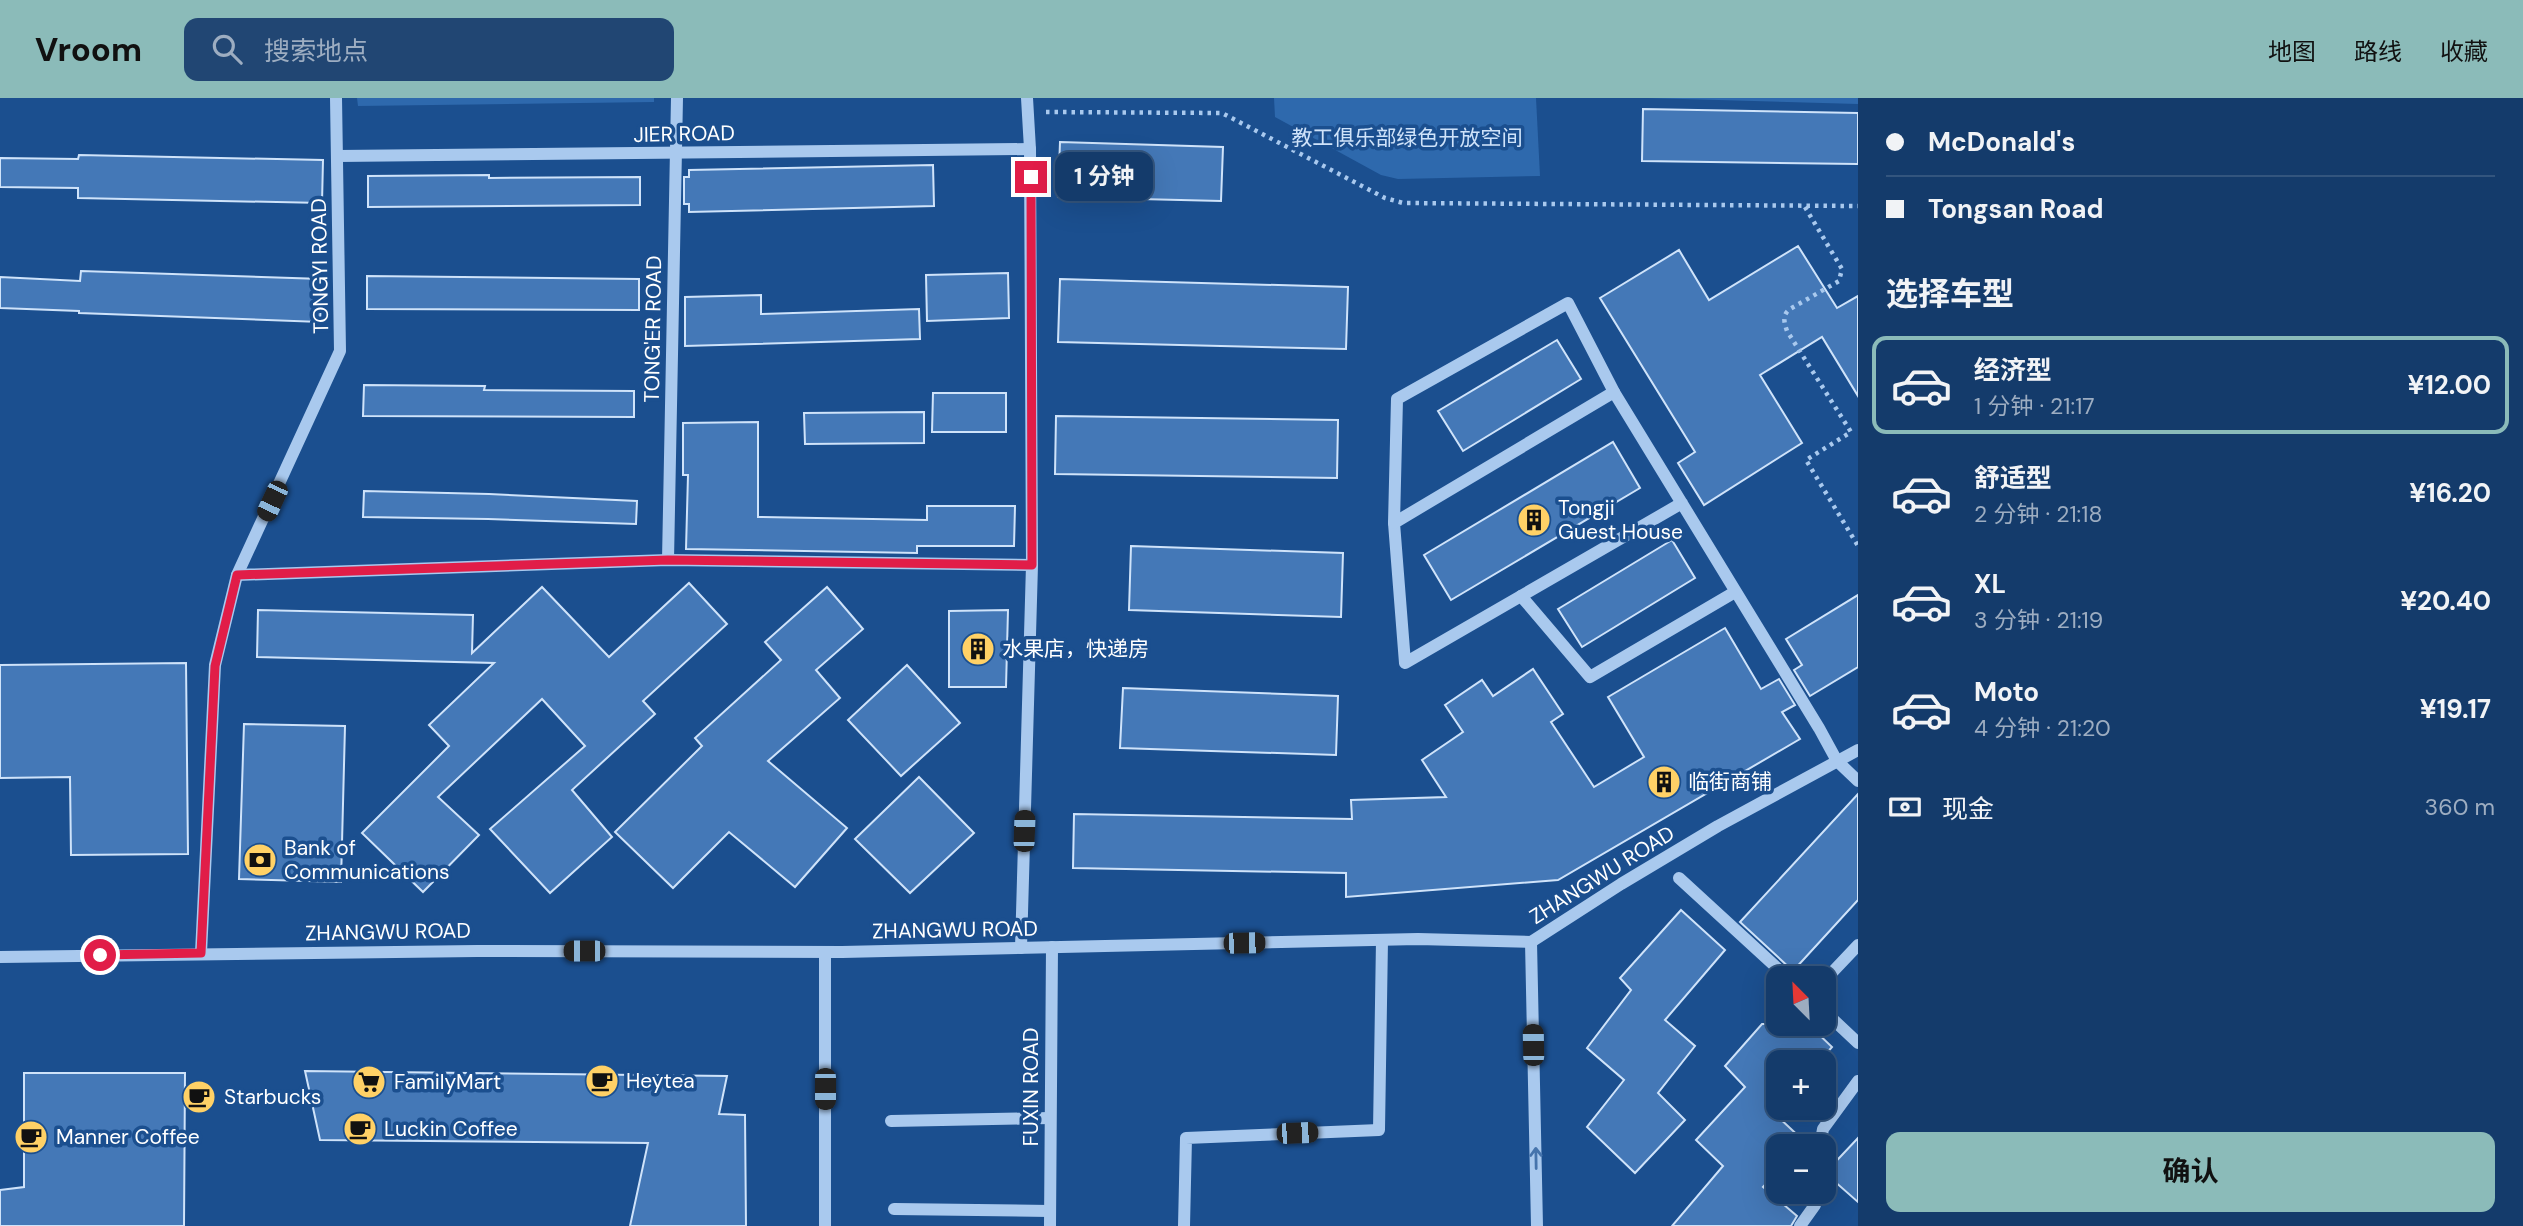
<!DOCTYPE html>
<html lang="zh">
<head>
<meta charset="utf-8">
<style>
  :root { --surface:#143b6b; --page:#214673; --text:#f1f3f6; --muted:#9dadc1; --line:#33557e; --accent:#8bbbb9 }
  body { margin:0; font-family:"DM Sans","Noto Sans SC",sans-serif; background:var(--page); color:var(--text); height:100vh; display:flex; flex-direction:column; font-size:26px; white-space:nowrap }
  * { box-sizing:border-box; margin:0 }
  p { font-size:23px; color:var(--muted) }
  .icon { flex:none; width:38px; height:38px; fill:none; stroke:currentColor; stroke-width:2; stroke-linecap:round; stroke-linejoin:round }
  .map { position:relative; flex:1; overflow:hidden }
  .panel { display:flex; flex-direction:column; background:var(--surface); width:665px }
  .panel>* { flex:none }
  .top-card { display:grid; align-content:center; height:154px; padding:0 28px; background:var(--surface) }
  .needle { width:46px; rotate:336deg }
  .fabs { position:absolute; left:1766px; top:868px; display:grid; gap:14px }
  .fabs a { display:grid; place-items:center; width:70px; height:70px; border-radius:14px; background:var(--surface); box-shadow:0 7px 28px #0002,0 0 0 2px var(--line); font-size:35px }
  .end { position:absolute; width:32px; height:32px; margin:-16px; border:9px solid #e11d48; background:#fff; box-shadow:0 0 0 4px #fff }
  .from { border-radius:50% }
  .bubble { position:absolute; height:49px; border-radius:14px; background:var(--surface); box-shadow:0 7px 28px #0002,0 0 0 2px var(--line); font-size:23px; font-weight:700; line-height:49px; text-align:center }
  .car { position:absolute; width:21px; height:42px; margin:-21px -10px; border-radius:9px; box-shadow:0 0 5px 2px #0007; background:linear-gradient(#222 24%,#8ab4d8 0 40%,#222 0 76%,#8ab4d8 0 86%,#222 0) }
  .top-card b { display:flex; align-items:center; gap:24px; height:66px; font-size:26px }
  .top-card b+b { border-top:2px solid var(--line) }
  .top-card i { width:18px; height:18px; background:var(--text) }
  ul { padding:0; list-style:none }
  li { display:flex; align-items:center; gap:21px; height:98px; margin:0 14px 10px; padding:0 14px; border:4px solid transparent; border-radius:14px }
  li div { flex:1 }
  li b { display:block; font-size:26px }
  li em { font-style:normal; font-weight:700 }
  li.selected { border-color:var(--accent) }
  li>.icon { width:63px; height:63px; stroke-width:1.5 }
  h2 { padding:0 28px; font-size:32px; line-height:84px }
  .pay { display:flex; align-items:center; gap:18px; height:77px; padding:0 28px; font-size:26px }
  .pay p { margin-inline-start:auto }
  .primary-button { display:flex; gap:14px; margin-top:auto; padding:14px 28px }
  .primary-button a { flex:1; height:80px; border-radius:14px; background:var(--accent); color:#111; font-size:28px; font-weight:700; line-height:80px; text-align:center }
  header { display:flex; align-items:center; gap:42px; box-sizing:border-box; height:98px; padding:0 35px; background:var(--accent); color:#111 }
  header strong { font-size:33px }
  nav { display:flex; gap:38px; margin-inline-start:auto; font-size:24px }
  .search { width:490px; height:63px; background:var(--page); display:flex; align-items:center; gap:18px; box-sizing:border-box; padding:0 24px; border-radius:14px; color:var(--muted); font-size:26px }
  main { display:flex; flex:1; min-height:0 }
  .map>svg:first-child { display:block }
  .green { fill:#2e69ad }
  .building { fill:#4478b7; stroke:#cfe3fa; stroke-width:2 }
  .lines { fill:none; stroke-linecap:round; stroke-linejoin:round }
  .path { stroke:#a9c9ee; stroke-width:4.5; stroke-dasharray:3.5 5; stroke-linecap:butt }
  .minor { stroke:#a9c9ee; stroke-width:12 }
  .oneway { stroke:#4674ac }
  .route { stroke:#e11d48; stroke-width:9 }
  .labels { text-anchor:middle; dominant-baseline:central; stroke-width:7; stroke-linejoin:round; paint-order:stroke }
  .street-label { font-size:21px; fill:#fff; stroke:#1b4f8f }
  .park-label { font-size:21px; fill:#cfe3fa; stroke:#1b4f8f }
  .poi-label { font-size:21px; fill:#fff; stroke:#1b4f8f; text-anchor:start }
</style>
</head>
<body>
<header>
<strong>Vroom</strong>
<div class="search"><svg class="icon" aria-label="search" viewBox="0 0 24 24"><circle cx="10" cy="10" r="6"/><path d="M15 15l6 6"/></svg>搜索地点</div>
<nav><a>地图</a><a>路线</a><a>收藏</a></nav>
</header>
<main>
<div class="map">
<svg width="1858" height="1128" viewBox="0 0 1858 1128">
  <rect width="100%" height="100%" fill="#1b4f8f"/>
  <g class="green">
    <polygon points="357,0 654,0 654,4 358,8"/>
    <polygon points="1274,0 1536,0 1540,78 1398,81 1381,77 1275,19"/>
    <polygon points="1647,0 1858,0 1858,6"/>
  </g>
  <g class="building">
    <polygon points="1643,11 1858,15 1858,66 1642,63"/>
    <polygon points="1060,44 1223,49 1221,103 1058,99"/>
    <polygon points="79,57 323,62 322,105 78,100 78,90 0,89 0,60 78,61"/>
    <polygon points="933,67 934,108 689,114 689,106 684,106 684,79 689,79 689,72"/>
    <polygon points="489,77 489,80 640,79 640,107 368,109 368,78"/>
    <polygon points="1798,148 1837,210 1858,198 1858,298 1822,239 1760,277 1802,345 1704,407 1678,365 1695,354 1600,200 1679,152 1709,202"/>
    <polygon points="81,173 322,181 320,224 79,215 79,213 0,210 0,179 80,183"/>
    <polygon points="1008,175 1009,220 927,223 926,177"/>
    <polygon points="367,178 639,181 639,212 367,211"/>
    <polygon points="1060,181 1348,189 1346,251 1058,244"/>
    <polygon points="761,197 761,216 919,211 920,241 685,248 685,199"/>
    <polygon points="1557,242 1581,281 1463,353 1438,313"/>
    <polygon points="364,287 485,288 484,292 634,293 634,319 363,318"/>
    <polygon points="933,295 1006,295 1006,334 932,334"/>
    <polygon points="924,314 924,345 805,346 804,315"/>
    <polygon points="1056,318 1338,322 1337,380 1055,376"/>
    <polygon points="758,324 758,419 927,422 927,408 1015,408 1014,448 917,448 917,455 686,451 688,377 683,377 683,325"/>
    <polygon points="1613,344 1640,390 1451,502 1424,457"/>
    <polygon points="364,393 489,396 637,403 636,426 488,421 363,419"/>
    <polygon points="1672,442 1695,480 1582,549 1558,511"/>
    <polygon points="1131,448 1343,455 1341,519 1129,512"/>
    <polygon points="689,485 727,526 643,603 655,616 572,692 612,739 550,795 490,731 585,648 542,601 438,699 479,737 423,794 362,735 449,648 429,627 494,565 257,559 258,512 473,517 472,555 542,489 609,559"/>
    <polygon points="827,489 863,531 816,572 840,600 768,663 847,730 795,789 729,734 673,790 615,734 702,648 695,640 781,562 765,544"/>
    <polygon points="1858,497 1858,569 1810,598 1794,572 1802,567 1786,541"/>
    <polygon points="1008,512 1006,589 949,589 949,513"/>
    <polygon points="1725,530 1761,591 1779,581 1795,607 1782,614 1800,641 1558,782 1346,799 1346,775 1073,770 1074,716 1352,721 1351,702 1446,699 1422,662 1463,634 1445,607 1482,582 1493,598 1533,571 1563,616 1551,624 1594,689 1644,659 1608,599"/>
    <polygon points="186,565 188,756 71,757 70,679 0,680 0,567"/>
    <polygon points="907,567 960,625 901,678 848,622"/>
    <polygon points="1123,590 1338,598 1336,657 1120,650"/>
    <polygon points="244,626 345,628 341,784 239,781"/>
    <polygon points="919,679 974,735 910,795 855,741"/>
    <polygon points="1858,696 1858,802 1793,873 1740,824"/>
    <polygon points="1681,812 1725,852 1665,922 1695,948 1658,995 1685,1022 1635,1075 1587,1029 1624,982 1587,950 1631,892 1620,880"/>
    <polygon points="1762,926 1808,926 1832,949 1819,964 1778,964 1778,1010 1781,1010 1775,1016 1805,1044 1800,1048 1778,1048 1778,1073 1763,1089 1797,1118 1791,1128 1672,1128 1723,1068 1696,1042 1745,989 1725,968"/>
    <polygon points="305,973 727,978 719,1016 745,1017 746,1128 630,1128 648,1045 320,1042"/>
    <polygon points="24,975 185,975 184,1128 0,1128 0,1092 24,1089"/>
    <polygon points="1858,1040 1858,1104 1825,1075"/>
  </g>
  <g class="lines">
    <g class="path">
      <polyline points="1046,14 1222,15 1385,100 1403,105 1858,108"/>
      <path d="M 1805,109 L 1842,171 L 1839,183 L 1790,211 C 1782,217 1784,224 1787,233 L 1851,334 L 1806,362 L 1858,448"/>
    </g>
    <g class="minor">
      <polyline points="338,58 1030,51"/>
      <polyline points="1682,405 1405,565 1394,425 1614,294 1819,630 1837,663 1858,683"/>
      <polyline points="1394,425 1397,301 1568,205 1614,294"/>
      <polyline points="668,462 677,0"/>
      <polyline points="237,477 668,462 1032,467"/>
      <polyline points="1521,498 1590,579 1735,494"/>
      <polyline points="1679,780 1788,880"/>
      <polyline points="1531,844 1537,1128"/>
      <polyline points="1021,850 1032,467 1030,51 1027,0"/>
      <polyline points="201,855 215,567 237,477 340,253 336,0"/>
      <polyline points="0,859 477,853 842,854 1418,841 1531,844 1621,786 1718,728 1858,652"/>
      <polyline points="1824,883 1858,847"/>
      <polyline points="1824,913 1858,945"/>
      <polyline points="891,1023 1050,1020"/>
      <polyline points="1820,1048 1823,1031 1858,983"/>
      <polyline points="894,1111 1050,1113"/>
      <polyline points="825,1128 825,854"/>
      <polyline points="1050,1128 1052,849"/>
      <polyline points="1184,1128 1186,1040 1379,1032 1382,842"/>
      <polyline points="1800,1128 1815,1107 1815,1094"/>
    </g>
  </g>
  <defs><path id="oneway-shaft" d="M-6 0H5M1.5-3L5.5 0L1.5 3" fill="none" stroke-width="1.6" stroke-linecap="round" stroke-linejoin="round" transform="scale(1.75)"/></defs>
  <use class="oneway" href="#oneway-shaft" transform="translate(1536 1060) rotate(-91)"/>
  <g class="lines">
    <polyline class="route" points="100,857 201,855 215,568 237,477 668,462 1032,467 1031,79"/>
  </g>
  <defs>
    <symbol id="building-disc" viewBox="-11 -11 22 22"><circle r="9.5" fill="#ffd166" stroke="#1b4f8f"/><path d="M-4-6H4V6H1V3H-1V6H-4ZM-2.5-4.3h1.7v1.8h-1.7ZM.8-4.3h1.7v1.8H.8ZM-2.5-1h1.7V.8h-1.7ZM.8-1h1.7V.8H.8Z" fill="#111"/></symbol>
    <symbol id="bank-disc" viewBox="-11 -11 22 22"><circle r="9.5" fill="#ffd166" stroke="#1b4f8f"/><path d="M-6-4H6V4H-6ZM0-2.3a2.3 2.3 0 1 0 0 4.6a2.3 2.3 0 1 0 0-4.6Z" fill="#111"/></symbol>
    <symbol id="cafe-disc" viewBox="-11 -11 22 22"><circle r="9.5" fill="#ffd166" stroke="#1b4f8f"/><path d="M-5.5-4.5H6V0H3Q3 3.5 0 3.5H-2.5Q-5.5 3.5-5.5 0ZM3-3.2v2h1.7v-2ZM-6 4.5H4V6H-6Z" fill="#111"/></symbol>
    <symbol id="supermarket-disc" viewBox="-11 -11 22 22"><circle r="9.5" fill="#ffd166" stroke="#1b4f8f"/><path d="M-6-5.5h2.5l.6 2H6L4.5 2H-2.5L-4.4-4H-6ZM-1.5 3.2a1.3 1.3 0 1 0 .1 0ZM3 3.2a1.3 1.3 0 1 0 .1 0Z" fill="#111"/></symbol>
  </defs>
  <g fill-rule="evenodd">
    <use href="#building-disc" x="1515" y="403" width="38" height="38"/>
    <use href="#building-disc" x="959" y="532" width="38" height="38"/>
    <use href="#building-disc" x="1645" y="665" width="38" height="38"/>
    <use href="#bank-disc" x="241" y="743" width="38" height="38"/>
    <use href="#cafe-disc" x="583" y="964" width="38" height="38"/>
    <use href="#supermarket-disc" x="350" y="965" width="38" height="38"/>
    <use href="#cafe-disc" x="180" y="980" width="38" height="38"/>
    <use href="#cafe-disc" x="341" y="1012" width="38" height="38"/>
    <use href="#cafe-disc" x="12" y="1020" width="38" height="38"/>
  </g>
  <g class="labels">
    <g class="street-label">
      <text transform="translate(684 36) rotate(-1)">JIER ROAD</text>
      <text transform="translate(320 168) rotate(-91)">TONGYI ROAD</text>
      <text transform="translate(653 231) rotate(-89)">TONG'ER ROAD</text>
      <text transform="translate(1602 777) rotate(-32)">ZHANGWU ROAD</text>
      <text transform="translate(955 832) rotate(-1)">ZHANGWU ROAD</text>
      <text transform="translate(388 834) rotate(-1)">ZHANGWU ROAD</text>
      <text transform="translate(1031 989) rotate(-90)">FUXIN ROAD</text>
    </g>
    <g class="park-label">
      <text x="1407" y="40">教工俱乐部绿色开放空间</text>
    </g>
    <g class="poi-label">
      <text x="1558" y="410">Tongji<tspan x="1558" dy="24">Guest House</tspan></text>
      <text x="1002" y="551">水果店，快递房</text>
      <text x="1688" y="684">临街商铺</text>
      <text x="284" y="750">Bank of<tspan x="284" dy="24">Communications</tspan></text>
      <text x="626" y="983">Heytea</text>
      <text x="394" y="984">FamilyMart</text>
      <text x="224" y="999">Starbucks</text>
      <text x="384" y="1031">Luckin Coffee</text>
      <text x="56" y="1039">Manner Coffee</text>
    </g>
  </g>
</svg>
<div class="fabs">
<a><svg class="needle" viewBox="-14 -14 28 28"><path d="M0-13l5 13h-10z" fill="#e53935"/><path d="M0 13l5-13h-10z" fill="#9dadc1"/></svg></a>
<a>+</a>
<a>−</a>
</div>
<i class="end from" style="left:100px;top:857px"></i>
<i class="end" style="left:1031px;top:79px"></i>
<div class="bubble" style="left:1055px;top:54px;width:98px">1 分钟</div>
<i class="car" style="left:272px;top:403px;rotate:205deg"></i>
<i class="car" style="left:1024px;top:733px;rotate:2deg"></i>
<i class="car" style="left:1244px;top:845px;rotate:89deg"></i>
<i class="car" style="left:584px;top:853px;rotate:270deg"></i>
<i class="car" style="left:1533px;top:947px;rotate:359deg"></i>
<i class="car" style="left:825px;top:991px;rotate:180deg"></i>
<i class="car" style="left:1297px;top:1035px;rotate:88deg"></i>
</div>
<section class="panel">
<div class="top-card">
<b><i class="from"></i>McDonald's</b>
<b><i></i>Tongsan Road</b>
</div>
<h2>选择车型</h2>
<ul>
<li class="selected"><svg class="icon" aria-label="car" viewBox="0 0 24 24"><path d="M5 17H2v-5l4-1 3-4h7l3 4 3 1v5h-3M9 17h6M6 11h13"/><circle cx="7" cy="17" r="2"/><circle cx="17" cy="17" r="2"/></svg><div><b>经济型</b><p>1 分钟 · 21:17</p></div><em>¥12.00</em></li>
<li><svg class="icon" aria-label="car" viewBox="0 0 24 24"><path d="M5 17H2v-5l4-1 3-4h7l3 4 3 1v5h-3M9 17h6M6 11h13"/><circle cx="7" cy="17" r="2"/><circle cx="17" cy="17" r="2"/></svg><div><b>舒适型</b><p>2 分钟 · 21:18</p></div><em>¥16.20</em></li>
<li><svg class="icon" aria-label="car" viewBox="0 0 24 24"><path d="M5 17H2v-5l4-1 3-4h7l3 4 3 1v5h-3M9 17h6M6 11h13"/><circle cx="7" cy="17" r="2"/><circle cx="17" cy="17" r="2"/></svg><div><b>XL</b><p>3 分钟 · 21:19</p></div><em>¥20.40</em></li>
<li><svg class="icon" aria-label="car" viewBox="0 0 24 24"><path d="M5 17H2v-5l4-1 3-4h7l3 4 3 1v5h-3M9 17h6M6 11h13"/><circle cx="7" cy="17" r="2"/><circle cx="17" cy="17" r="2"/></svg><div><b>Moto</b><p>4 分钟 · 21:20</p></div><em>¥19.17</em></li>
</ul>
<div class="pay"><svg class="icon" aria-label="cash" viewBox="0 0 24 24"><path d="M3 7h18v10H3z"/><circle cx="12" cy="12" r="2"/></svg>现金<p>360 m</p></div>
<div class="primary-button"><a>确认</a></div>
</section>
</main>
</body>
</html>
